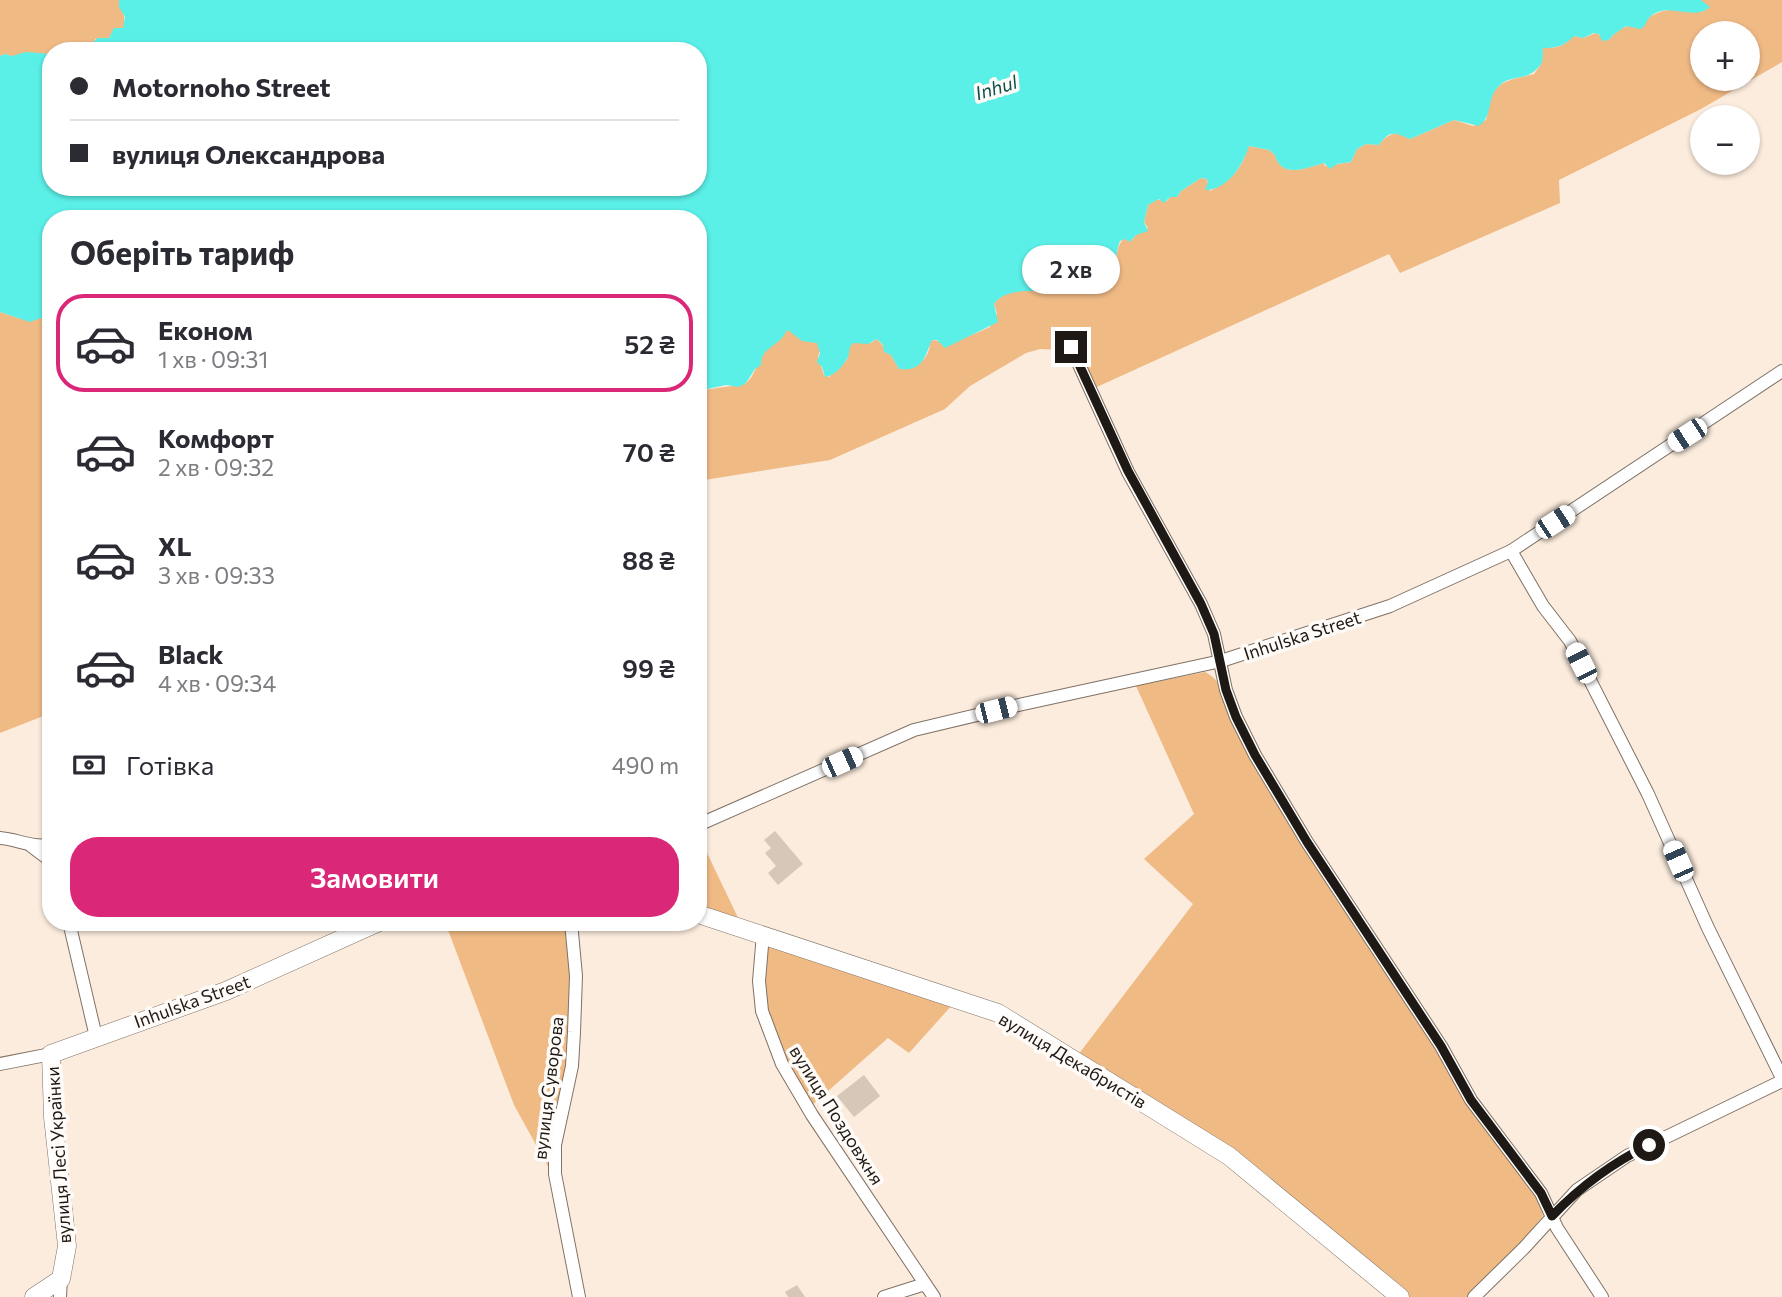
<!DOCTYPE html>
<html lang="uk">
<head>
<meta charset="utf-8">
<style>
  :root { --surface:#fff; --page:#f2f2f3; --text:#2b2b33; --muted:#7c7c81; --line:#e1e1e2; --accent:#db2777 }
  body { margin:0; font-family:Commissioner,sans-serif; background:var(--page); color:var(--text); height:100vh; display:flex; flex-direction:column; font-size:26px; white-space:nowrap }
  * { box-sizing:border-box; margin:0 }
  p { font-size:23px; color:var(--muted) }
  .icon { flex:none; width:38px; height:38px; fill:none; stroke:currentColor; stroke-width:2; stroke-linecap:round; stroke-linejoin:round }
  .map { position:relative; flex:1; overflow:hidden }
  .sheet { position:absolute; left:42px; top:210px; width:665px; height:721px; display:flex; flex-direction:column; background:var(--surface); border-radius:28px; box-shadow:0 2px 5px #0004 }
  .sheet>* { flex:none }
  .banner { position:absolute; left:42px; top:42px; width:665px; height:154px; border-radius:28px; box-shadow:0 2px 5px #0004; display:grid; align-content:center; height:154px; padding:0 28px; background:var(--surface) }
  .buttons { position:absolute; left:1690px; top:21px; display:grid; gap:14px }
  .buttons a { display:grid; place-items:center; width:70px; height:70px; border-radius:50%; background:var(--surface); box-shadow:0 2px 5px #0004; font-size:35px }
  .end { position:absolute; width:32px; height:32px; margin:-16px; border:9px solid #1e1914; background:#fff; box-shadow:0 0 0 4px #fff }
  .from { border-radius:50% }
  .bubble { position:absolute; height:49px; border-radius:24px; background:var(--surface); box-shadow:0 2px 5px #0004; font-size:23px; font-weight:600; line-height:49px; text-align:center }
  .car { position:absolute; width:21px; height:42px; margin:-21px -10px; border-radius:9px; box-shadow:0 0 5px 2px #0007; background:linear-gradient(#fff 24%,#345 0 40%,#fff 0 76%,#345 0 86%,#fff 0) }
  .banner b { display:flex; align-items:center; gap:24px; height:66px; font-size:26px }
  .banner b+b { border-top:2px solid var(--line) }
  .banner i { width:18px; height:18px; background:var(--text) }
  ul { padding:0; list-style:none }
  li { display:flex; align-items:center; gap:21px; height:98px; margin:0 14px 10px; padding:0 14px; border:4px solid transparent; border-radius:28px }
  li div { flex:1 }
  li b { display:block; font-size:26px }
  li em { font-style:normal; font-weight:600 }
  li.current { border-color:var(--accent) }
  li>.icon { width:63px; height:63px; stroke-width:1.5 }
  h2 { padding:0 28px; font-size:32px; line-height:84px }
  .pay { display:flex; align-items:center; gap:18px; height:77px; padding:0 28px; font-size:26px }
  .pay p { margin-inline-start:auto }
  .button { display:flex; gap:14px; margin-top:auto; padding:14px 28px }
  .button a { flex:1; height:80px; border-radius:28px; background:var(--accent); color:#fff; font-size:28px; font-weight:600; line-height:80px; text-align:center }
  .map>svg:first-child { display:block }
  .green { fill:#f0ba85; fill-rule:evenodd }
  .water { fill:#5aefe7 }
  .building { fill:#d6c7b9 }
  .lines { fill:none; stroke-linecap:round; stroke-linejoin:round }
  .street-casing { stroke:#807265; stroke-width:14 }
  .secondary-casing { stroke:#807265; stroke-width:19 }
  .street { stroke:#fff; stroke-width:12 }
  .secondary { stroke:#fff; stroke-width:18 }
  .route { stroke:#1e1914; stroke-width:9 }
  .labels { text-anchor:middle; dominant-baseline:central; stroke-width:7; stroke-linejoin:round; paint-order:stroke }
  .street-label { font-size:18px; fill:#1e1914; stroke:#fefbf8 }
  .water-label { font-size:19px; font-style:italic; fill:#0e504d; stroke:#fefbf8 }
</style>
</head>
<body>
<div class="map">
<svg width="1782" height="1297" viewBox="0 0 1782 1297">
  <rect width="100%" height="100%" fill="#fbecdd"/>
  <g class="green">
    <path d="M 0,0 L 119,0 C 120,11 128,16 123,29 L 114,30 L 109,38 L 95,39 L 94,44 L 86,51 L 51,51 L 51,54 L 12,56 L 5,54 L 0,56 Z"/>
    <path d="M 1701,0 L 1782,0 L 1782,62 L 1701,109 L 1559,180 L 1560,203 L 1400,273 L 1389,254 L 1088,391 L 1072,358 L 1064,350 L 1040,349 L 1026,353 L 970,386 L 945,409 L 830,460 L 698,481 L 698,391 C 707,389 744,385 746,383 C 755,376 757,362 763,354 C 770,345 780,341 785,331 L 790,330 L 802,340 L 817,343 L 820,350 L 818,357 L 824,375 L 829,377 L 847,360 L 849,348 L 853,343 L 871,343 L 877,339 L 891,355 L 899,369 C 916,369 930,360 930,341 L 932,340 C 952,344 970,336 990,327 L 997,313 L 994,304 C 1003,291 1024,289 1038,292 L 1050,279 L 1088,266 L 1100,278 L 1105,279 C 1107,273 1113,268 1115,263 C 1118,253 1116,248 1123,239 L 1132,240 L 1136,235 L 1148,228 L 1144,222 L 1148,205 L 1155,199 L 1167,201 L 1170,197 L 1177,197 L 1181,191 L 1201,178 L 1207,179 L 1210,191 C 1231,181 1243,168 1248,146 L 1269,150 L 1275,155 C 1282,180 1308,167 1324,163 L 1325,166 L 1351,162 L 1357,149 L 1366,144 L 1379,145 C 1384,137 1390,134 1399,133 L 1410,139 L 1454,120 L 1473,126 L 1486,120 C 1488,113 1489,105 1491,98 C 1497,79 1518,79 1534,74 L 1541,64 L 1543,47 C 1558,49 1564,46 1573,36 L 1583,38 L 1596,33 L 1609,40 C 1614,33 1624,26 1632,25 L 1634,28 C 1647,19 1659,8 1676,10 C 1689,11 1690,14 1704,11 ZM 1703,33 L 1748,33 L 1748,79 L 1703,79 Z"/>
    <polygon points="0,312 21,319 44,318 51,321 51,713 0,733"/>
    <path d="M 1205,672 C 1223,680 1227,703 1234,720 L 1538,1195 L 1543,1216 L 1520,1245 L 1467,1297 L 1409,1297 L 1274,1185 L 1078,1055 L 1193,904 L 1144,859 L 1194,814 L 1136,686 Z"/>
    <polygon points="698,834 740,922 698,911"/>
    <path d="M 445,922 L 560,922 C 591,955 557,1125 551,1172 L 514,1105 Z"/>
    <polygon points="769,943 953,1004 909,1053 888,1038 811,1106 770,1029 764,981 766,947"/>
  </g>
  <path class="water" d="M 119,0 L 1701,0 L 1710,7 C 1693,22 1669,1 1651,16 C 1646,20 1647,25 1641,29 L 1626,26 L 1613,35 L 1609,40 L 1602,41 L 1599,34 L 1594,33 L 1583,38 L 1574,36 C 1564,46 1558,48 1543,48 C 1542,53 1544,60 1541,64 C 1527,84 1512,72 1498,87 C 1487,98 1493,116 1479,126 L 1454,120 L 1410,139 C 1396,133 1390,129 1379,145 L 1366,144 L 1357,149 L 1351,162 L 1337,164 L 1330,169 L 1324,163 C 1309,167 1281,180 1275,155 L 1269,150 L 1249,146 C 1243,165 1228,190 1205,190 L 1208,182 L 1207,179 L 1201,178 L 1181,191 L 1177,197 L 1170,197 L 1164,203 L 1159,199 L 1148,205 L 1144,222 L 1148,231 L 1136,235 L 1130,242 L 1125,239 L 1120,241 C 1117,248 1116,261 1114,265 C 1110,271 1106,274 1104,281 L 1101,282 L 1093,269 L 1088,266 L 1068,275 L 1050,279 L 1045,284 L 1042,292 C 1027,290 1003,290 994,304 L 998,322 L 945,348 L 937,340 L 932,340 C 925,355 924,372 899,369 L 891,355 L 884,352 L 883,345 L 877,339 L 868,344 L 853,343 C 847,349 851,353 847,359 C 842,367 834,376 825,377 L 822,367 L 817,362 L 820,353 L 817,343 L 802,341 L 788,330 C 785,332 784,336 781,339 C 772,348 761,350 761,365 L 755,369 L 746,383 L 739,387 L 726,385 L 698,391 L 698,219 L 51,219 L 51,321 L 41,318 L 30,322 L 0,312 L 0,56 L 5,54 L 12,56 L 26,52 L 51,54 L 51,187 L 698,187 L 698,51 L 86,51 L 97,38 L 109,38 L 114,28 L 123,28 L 125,17 L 119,7 Z"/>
  <g class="building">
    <polygon points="775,831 803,864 778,885 768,873 776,866 765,853 771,848 764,840"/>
    <polygon points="864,1075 880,1096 854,1117 837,1096"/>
    <polygon points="797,1285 805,1297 788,1297 785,1292"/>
  </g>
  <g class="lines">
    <defs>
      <g id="street">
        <polyline points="1071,347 1128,472 1201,604 1214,634 1226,690 1236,717 1255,755 1307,842 1441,1046 1471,1100 1541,1193 1557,1228 1602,1297"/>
        <polyline points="1511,551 1543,606 1570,641 1648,794 1708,928 1782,1078"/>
        <polyline points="698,825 914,730 1023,704 1221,661 1390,606 1511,551 1782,371"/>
        <path d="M 0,838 C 17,839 34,849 51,844"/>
        <polyline points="31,846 47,858 51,865"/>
        <polyline points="69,922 96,1037"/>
        <polyline points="571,922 576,976 574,1032 572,1066 555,1145 555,1174 579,1297"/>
        <polyline points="763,934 759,981 762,1011 782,1064 812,1115 934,1297"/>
        <polyline points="0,1064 51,1054"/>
        <polyline points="60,1297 61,1279"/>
        <polyline points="884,1297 925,1284"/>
        <polyline points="1474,1297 1524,1248 1577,1190 1627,1156 1782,1081"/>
      </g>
      <g id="secondary">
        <polyline points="698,914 998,1013 1229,1156 1400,1297"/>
        <polyline points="34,1297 61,1279 67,1246 53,1117 51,1054 226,991 379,922"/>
      </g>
    </defs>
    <use href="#street" class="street-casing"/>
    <use href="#secondary" class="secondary-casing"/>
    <use href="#street" class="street"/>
    <use href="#secondary" class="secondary"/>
  </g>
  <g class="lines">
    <path class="route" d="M 1071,347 L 1128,471 L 1201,604 L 1214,634 L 1226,690 L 1236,717 L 1255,755 L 1307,842 L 1441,1046 L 1471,1100 L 1541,1193 L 1552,1216 C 1581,1186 1612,1163 1649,1145"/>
  </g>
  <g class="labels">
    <g class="street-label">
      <text transform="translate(1302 635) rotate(-18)">Inhulska Street</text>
      <text transform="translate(192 1001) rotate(-20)">Inhulska Street</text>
      <text transform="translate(1073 1060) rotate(31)">вулиця Декабристів</text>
      <text transform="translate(548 1088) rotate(-83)">вулиця Суворова</text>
      <text transform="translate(837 1115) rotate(58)">вулиця Поздовжня</text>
      <text transform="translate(58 1155) rotate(-94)">вулиця Лесі Українки</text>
    </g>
    <g class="water-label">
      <text transform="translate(996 87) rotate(-17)">Inhul</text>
    </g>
  </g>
</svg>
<div class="buttons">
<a>+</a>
<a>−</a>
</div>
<i class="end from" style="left:1649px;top:1145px"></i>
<i class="end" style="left:1071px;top:347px"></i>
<div class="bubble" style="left:1022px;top:245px;width:98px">2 хв</div>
<i class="car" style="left:1687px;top:435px;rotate:237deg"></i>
<i class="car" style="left:1555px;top:522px;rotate:57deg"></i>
<i class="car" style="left:1581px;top:663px;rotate:333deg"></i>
<i class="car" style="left:996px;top:710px;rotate:76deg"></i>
<i class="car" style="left:842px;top:762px;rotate:66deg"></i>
<i class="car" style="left:1678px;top:861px;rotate:336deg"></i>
<div class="banner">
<b><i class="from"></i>Motornoho Street</b>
<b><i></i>вулиця Олександрова</b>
</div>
<section class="sheet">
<h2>Оберіть тариф</h2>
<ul>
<li class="current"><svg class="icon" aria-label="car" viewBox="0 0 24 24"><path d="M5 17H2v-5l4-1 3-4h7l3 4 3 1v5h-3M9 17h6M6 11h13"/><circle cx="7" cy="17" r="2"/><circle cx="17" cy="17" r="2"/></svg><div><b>Економ</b><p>1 хв · 09:31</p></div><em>52 ₴</em></li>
<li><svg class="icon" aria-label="car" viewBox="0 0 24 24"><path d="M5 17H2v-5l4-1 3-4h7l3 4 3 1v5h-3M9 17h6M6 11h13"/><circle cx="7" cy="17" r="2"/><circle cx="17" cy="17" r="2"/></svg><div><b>Комфорт</b><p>2 хв · 09:32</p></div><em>70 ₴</em></li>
<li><svg class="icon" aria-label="car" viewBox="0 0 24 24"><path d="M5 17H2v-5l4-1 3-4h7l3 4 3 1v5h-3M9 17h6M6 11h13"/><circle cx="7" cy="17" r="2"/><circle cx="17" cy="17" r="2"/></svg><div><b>XL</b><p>3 хв · 09:33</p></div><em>88 ₴</em></li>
<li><svg class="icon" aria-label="car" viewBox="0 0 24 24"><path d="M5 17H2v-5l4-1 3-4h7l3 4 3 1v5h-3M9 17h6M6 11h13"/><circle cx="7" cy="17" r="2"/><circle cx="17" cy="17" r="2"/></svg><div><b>Black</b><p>4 хв · 09:34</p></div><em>99 ₴</em></li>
</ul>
<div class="pay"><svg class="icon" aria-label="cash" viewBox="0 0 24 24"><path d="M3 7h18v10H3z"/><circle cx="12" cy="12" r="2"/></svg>Готівка<p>490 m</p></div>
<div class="button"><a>Замовити</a></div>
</section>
</div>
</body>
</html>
